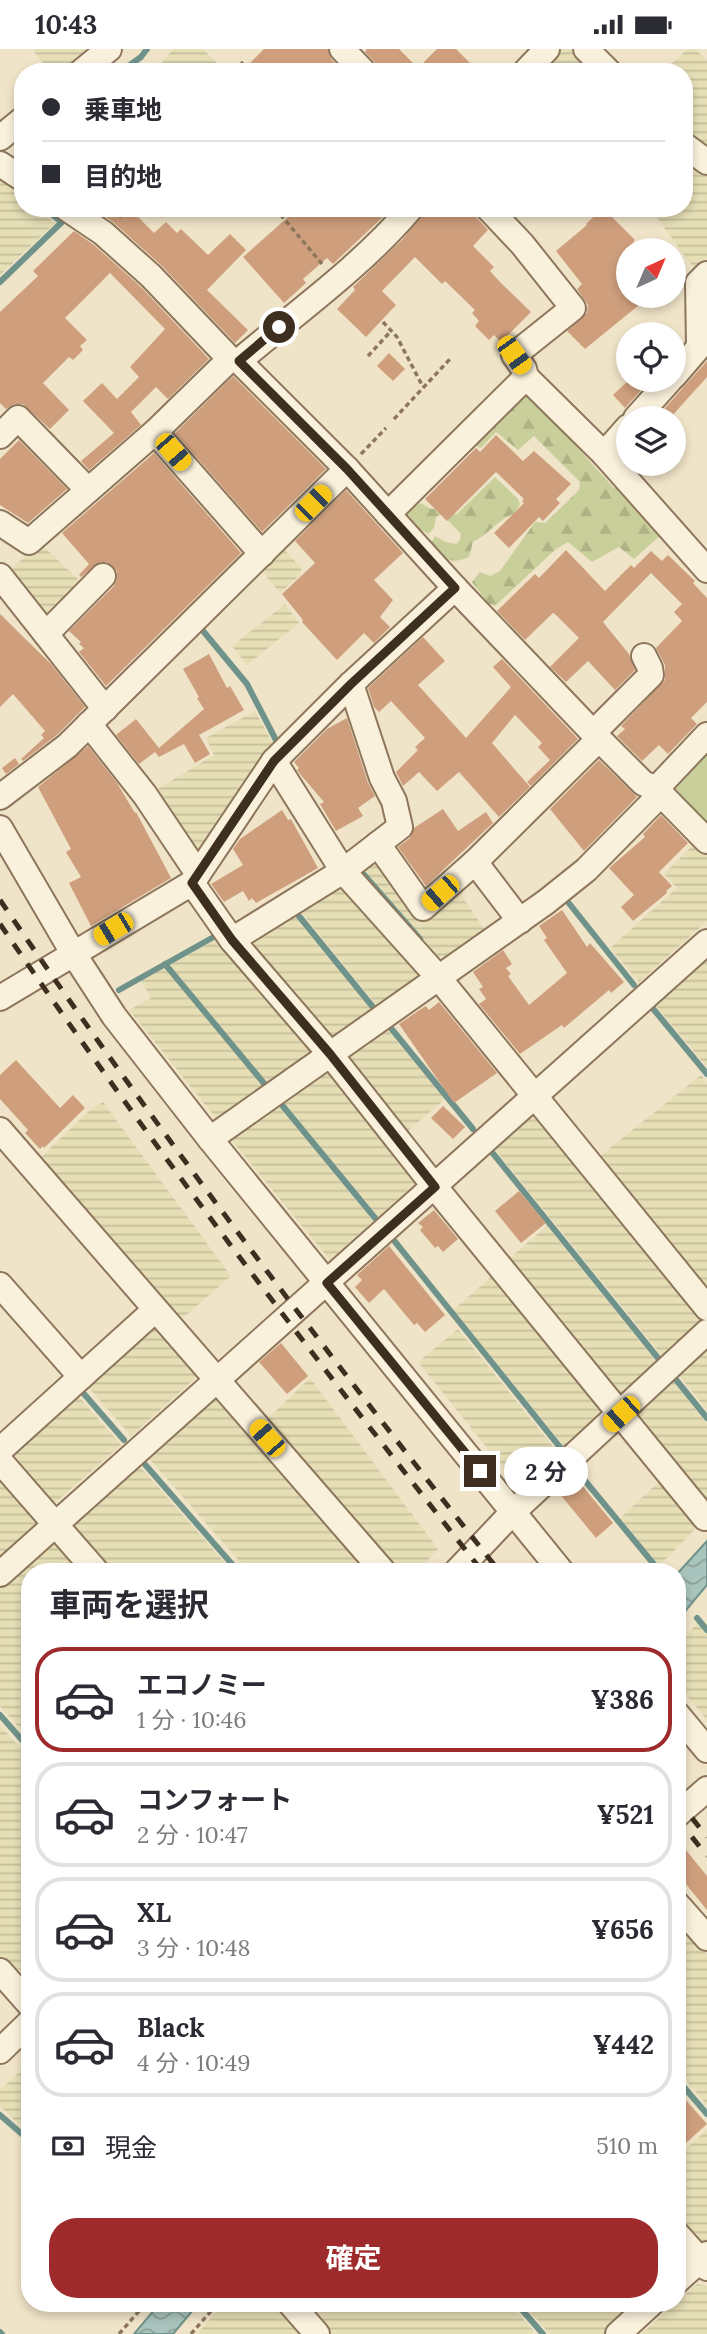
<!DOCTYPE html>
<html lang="ja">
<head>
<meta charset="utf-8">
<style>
  :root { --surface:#fff; --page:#f2f2f3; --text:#2b2b33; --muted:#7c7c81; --line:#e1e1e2; --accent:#9e2a2b }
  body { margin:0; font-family:Lora,"Noto Sans JP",serif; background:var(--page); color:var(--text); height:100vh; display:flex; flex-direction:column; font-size:26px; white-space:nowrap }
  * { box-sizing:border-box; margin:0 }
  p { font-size:23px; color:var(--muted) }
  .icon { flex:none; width:38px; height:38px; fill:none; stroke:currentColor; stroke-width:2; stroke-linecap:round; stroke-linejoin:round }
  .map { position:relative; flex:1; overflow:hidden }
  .drawer { position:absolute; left:21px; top:1514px; width:665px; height:749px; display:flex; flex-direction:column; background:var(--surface); border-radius:28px; box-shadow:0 4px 10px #0003 }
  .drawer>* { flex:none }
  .hud { position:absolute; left:14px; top:14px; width:679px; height:154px; border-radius:28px; box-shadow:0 4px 10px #0003; display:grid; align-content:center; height:154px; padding:0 28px; background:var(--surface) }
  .needle { width:46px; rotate:44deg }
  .controls { position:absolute; left:616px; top:189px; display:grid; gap:14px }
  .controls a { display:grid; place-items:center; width:70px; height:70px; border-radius:50%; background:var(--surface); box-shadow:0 4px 10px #0003; font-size:35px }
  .end { position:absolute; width:32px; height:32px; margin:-16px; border:9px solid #3d2e20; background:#fff; box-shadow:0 0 0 4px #fff }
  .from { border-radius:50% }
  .bubble { position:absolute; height:49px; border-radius:24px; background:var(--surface); box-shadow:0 4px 10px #0003; font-size:23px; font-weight:700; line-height:49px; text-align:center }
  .car { position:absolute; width:21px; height:42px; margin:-21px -10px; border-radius:9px; box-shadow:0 0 5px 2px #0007; background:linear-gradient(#f5c518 24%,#345 0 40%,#f5c518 0 76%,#345 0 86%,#f5c518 0) }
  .hud b { display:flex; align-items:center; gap:24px; height:66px; font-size:26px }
  .hud b+b { border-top:2px solid var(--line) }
  .hud i { width:18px; height:18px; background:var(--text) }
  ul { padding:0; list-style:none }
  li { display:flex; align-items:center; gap:21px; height:105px; margin:0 14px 10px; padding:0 14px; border:4px solid var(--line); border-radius:28px }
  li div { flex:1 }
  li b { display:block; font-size:26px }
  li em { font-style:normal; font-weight:700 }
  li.current { border-color:var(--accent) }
  li>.icon { width:63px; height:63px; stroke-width:1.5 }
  h2 { padding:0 28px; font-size:32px; line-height:84px }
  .pay { display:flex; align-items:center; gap:18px; height:77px; padding:0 28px; font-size:26px }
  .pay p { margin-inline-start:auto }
  .primary-button { display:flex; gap:14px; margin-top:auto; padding:14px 28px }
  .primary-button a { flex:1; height:80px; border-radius:28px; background:var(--accent); color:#fff; font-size:28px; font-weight:700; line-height:80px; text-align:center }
  .status { display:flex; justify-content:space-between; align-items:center; height:49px; padding:0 35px; background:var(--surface); direction:ltr }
  .status svg { height:19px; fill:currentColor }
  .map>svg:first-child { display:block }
  .farmland { fill:url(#farmland-rules) }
  .grass { fill:#c9cf9b }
  .forest { fill:url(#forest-firs) }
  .water { fill:url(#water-waves); stroke:#6f938a; stroke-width:2 }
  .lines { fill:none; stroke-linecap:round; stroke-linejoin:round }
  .stream { stroke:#6f938a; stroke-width:6 }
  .building { fill:#cf9f7d }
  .minor-casing { stroke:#8d765c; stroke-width:28 }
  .path { stroke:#8d765c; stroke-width:3.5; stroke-dasharray:5 3.5; stroke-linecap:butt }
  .minor { stroke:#faf1dc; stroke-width:24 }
  .rail { stroke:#3d2e20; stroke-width:5; stroke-dasharray:12 12; stroke-linecap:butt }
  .route { stroke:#3d2e20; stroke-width:9 }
</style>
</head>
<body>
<div class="status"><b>10:43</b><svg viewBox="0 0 49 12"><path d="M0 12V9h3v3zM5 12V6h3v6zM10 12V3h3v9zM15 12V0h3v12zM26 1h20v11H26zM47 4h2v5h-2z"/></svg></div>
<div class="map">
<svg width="707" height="2285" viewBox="0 0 707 2285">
  <defs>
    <pattern id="farmland-rules" width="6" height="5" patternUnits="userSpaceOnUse" patternTransform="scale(1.75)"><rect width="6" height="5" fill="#e6deb5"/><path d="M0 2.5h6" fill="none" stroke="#c6bf9b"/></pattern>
    <pattern id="forest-firs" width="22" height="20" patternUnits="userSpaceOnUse" patternTransform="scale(1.75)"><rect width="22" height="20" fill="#c9cf9b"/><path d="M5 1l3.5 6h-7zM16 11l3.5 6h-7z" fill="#aeb285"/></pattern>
    <pattern id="water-waves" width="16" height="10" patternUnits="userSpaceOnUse" patternTransform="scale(1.75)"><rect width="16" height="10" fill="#a9c4bc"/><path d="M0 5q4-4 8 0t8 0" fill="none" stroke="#8ba098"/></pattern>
  </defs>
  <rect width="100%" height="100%" fill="#f0e4c8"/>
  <g class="farmland">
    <polygon points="32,0 93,0 64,23 50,23"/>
    <polygon points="173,0 203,0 226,23 154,23"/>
    <polygon points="555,0 580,0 603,23 533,23"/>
    <polygon points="688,0 695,0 707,11 707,108 684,90 684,23 662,23"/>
    <polygon points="684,102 707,117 707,210 695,221 650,159 684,159"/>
    <polygon points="0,120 20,138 15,143 23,149 23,159 36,159 55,174 0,226"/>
    <polygon points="39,493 86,538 46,579 5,527"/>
    <polygon points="282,498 301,519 301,525 280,544 257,516"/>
    <polygon points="285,555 299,574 247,616 232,597"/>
    <polygon points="255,662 276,700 198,813 151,744 214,706 206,689"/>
    <polygon points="698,791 707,803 707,872 639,933 610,899 677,839 664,825"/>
    <polygon points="377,802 422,864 454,835 485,881 447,908 438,907 359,817"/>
    <polygon points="340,830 425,925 381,962 296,857"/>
    <polygon points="290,861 376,966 337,993 322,990 240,891"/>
    <polygon points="222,887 313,996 314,1008 270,1038 170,916"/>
    <polygon points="707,903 707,1018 652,952"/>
    <polygon points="166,918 266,1041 227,1068 215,1068 129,961 151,949 141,932"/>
    <polygon points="382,974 445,1050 402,1087 342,1002"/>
    <polygon points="321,1017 333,1021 420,1130 378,1168 278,1047"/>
    <polygon points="701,1026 707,1034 707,1250 595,1111"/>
    <polygon points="273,1050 373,1172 330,1211 229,1088"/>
    <polygon points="103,1053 231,1227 177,1274 36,1113 89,1062"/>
    <polygon points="527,1065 542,1066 702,1263 702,1279 666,1312 492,1097"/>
    <polygon points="547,1177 660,1317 626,1350 615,1348 505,1213"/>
    <polygon points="497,1223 605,1355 602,1369 567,1401 453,1261"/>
    <polygon points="154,1270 200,1325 131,1387 84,1333"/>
    <polygon points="458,1280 561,1407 529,1437 517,1436 418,1313"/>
    <polygon points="707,1294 707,1361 676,1323"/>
    <polygon points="670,1328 707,1375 707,1462 636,1375 634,1361"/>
    <polygon points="310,1329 438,1500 417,1522 395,1522 264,1373"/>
    <polygon points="74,1342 121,1396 50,1458 4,1405"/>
    <polygon points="210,1349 221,1350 372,1522 248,1522 146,1406"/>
    <polygon points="137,1414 232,1522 106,1522 75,1486 74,1470"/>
    <polygon points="0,1423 40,1468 39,1477 0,1511"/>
    <polygon points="664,1428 701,1474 659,1517 620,1469"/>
    <polygon points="61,1492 87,1522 30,1522 30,1691 0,1657 0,1537 48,1493"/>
    <polygon points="697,1574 707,1586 707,1671 677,1635 677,1600"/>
    <polygon points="0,1676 30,1710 30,1921 11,1920 0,1907"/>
    <polygon points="677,1870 707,1905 707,2056 677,2021"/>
    <polygon points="30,2013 30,2086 0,2057 0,2041"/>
    <polygon points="707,2081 707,2195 693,2195 677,2177 677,2107"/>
    <polygon points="697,2235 707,2237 707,2285 641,2285"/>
    <polygon points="224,2254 279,2254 306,2285 197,2285"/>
    <polygon points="304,2254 509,2254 534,2282 531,2285 331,2285"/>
    <polygon points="522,2254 642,2254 607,2285 550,2285"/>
  </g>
  <polygon class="grass" points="707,696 707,778 673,745 670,734"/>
  <g class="forest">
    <polygon points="521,344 528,344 614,439 618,437 662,485 634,510 619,498 592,513 568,493 556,500 495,557 489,555 472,533 480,523 490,527 500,522 535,473 545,474 579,441 580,433 534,387 518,401 496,383 481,399 478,398 473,393"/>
    <path d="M 495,428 L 518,450 L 520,455 L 514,465 C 499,469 488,486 473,493 L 469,508 C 448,517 445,509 431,494 L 435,487 L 446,493 L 456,495 L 460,491 L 461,485 L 442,465 L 436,468 L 434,479 L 428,485 L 417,478 L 406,466 L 411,459 L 421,454 C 430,460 433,463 442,456 L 456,466 Z"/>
  </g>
  <g class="water">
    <polygon points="707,1492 707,1536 677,1572 677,1525"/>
    <polygon points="160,2254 199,2254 173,2285 134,2285"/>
  </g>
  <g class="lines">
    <g class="stream">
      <polyline points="127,18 141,8 147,0"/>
      <polyline points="20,143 23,145"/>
      <polyline points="0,233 62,173 43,159"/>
      <polyline points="199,577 247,635 279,697"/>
      <polyline points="359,820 420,890"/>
      <polyline points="564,848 634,936"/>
      <polyline points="294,861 377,963"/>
      <polyline points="165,915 267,1038"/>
      <polyline points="119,941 219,885"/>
      <polyline points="650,956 707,1025"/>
      <polyline points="386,973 473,1080"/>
      <polyline points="277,1050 375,1169"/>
      <polyline points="491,1102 662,1314"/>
      <polyline points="392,1189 563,1402"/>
      <polyline points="673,1327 707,1369"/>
      <polyline points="78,1338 124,1391"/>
      <polyline points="142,1412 238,1522"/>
      <polyline points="577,1422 657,1519"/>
      <polyline points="697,1569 707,1581"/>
      <polyline points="0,1666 30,1700"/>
      <polyline points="677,2030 707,2065"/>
      <polyline points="0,2066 30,2092"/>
      <polyline points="516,2254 543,2285"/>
      <polyline points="0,2283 2,2285"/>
    </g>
  </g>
  <g class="building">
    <polygon points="264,0 328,0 331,10 343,23 258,23 250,14"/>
    <polygon points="367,0 399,0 418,19 437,0 456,0 471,15 462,23 378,23 375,13 365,3"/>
    <polygon points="93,159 129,159 154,184 166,173 177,184 181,180 208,206 230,185 246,201 207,241 248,281 235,294 161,216 113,173"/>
    <polygon points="281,159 381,159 386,165 333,215 327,209 303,230 306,234 284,254 243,208 288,168"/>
    <polygon points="428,159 472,159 477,169 488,181 473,197 494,218 490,222 500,233 531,263 501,293 494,286 489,291 475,277 479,272 472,264 475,261 445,232 442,235 415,208 382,242 396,256 366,288 337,260 355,241 353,238 402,191"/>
    <polygon points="603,159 635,191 633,193 642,201 628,201 628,247 650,247 585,300 567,282 587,264 588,256 577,240 582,235 556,202 587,176 586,175"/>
    <polygon points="74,182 94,196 141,238 209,310 168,350 156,338 131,363 141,376 89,421 81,412 114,384 83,352 102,334 117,350 139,328 130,318 165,280 110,224 65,269 87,291 80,297 83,301 73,311 69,308 43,334 69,361 50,380 23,355 14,355 6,360 0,354 0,263 38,227 33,222"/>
    <polygon points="389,304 405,320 393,332 377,317"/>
    <polygon points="707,312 707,328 670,369 656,369"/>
    <polygon points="233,327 326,420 262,483 175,384"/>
    <polygon points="629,331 633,331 642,340 625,359 613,346"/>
    <polygon points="496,386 523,412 534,402 571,435 556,450 560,454 543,472 539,468 509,499 494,484 524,454 522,452 524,450 496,423 447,472 425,450 476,399 480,403"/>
    <polygon points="19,391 67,440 28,474 0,456 0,410"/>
    <polygon points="154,404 241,504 106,637 79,603 84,599 79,595 81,593 69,582 114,537 117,530 117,522 107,513 100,513 81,528 79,526 89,515 62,484"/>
    <polygon points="346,441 403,504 374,531 393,551 380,568 390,578 374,594 364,584 337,611 302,573 303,571 282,545 315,514 295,492"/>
    <polygon points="566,501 605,542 631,516 634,519 651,502 662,512 668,506 695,532 693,534 707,549 707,653 691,669 697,675 668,705 659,696 642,712 617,687 625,680 621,677 665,631 665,616 656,599 682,572 674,563 682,555 651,524 603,573 629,605 635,621 615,641 588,612 566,633 550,618 579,589 556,566 553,564 525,591 497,562 535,525 539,529"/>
    <polygon points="0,565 51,615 85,658 57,686 23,712 21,710 44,689 41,686 45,682 13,645 0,658"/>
    <polygon points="423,588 445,612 418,636 466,689 511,638 493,618 502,610 578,690 531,737 527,733 550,711 538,698 542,694 515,666 492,694 530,738 499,768 459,723 437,742 419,723 403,737 396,723 418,701 415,698 425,689 391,652 379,663 374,658 368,639"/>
    <polygon points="209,605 227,639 230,637 244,661 199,686 210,705 195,714 184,695 159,708 155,703 139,715 116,686 136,670 159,699 204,660 197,649 199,648 183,620"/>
    <polygon points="347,669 368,734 375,747 358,759 363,767 336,782 320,755 324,753 300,725 297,721 299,719 294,713 327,680"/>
    <polygon points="88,697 117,734 135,764 136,763 171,829 91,877 69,834 81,828 66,803 71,800 38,738"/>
    <polygon points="15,709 19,715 6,725 2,719"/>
    <polygon points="599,711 637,748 584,802 550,760"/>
    <polygon points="443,760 458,782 486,763 493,774 426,837 398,798 410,789 414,779"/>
    <polygon points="282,761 288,771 291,770 318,819 256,854 252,849 249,852 243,842 224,853 211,835 243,816 233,800 240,790"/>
    <polygon points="661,766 688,794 659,823 672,837 666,842 667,844 633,872 621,858 634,846 609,819 645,788 643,785"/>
    <polygon points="562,861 587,898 590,894 624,933 611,944 609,941 564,979 562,976 520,1005 479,955 486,950 479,940 483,938 473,923 503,901 512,915 506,919 511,925 508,927 529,956 567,924 544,891 547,889 539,877"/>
    <polygon points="439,953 497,1024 454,1054 399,975 421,960 426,957 429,961"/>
    <polygon points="16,1011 60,1059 73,1046 85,1059 44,1099 43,1097 40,1100 25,1084 28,1081 0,1050 0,1026"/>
    <polygon points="443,1057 465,1078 453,1090 431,1069"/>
    <polygon points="519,1142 546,1174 521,1194 495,1162"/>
    <polygon points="434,1161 458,1190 443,1203 438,1197 435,1199 420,1181 423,1178 418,1174"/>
    <polygon points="389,1197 445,1266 425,1283 417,1274 414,1276 384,1240 369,1254 355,1238 362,1231 357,1226"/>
    <polygon points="281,1294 308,1327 287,1345 259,1313"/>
    <polygon points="576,1429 613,1474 596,1489 559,1444"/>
    <polygon points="677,1790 707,1827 707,1861 677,1824"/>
    <polygon points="677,2041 707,2075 677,2102"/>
  </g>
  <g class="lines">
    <defs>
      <g id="minor">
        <polyline points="342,0 364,23"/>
        <polyline points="586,0 609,23"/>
        <polyline points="81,23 109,0"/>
        <polyline points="525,23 547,0"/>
        <polyline points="0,89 23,70"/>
        <polyline points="684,96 707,113"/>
        <polyline points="0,115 23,130"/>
        <polyline points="66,159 103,184 151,227 230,310 239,312 347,420 455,539 599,690 643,734 656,740 707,792"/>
        <polyline points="488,159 522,195 573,259 514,306 524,320 526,328 604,405"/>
        <path d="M 239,312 C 297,263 362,217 411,159"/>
        <polyline points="674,327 699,298 698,234 707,225"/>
        <polyline points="636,369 670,331"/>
        <polyline points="628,378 604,405 707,521"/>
        <polyline points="155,383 262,505"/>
        <polyline points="0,387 18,369 88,441"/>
        <polyline points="388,465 526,328"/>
        <polyline points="0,474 29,493 155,383 230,310"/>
        <polyline points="0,527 105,660"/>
        <polyline points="455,539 351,635 274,712 343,822 438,928 707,1259"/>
        <polyline points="46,585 103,527"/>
        <polyline points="89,675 145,746 198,825"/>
        <polyline points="593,684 651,626 650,619 644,607"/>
        <polyline points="274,712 192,834 232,891 330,1005 435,1138 705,1469"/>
        <polyline points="656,740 707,686"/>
        <polyline points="0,748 67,697 347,420"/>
        <polyline points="0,779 73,904 114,967 210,1090 561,1522"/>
        <polyline points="378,795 423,859 475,813 520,872"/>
        <polyline points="475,813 599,690"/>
        <polyline points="232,891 343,822 400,778 394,752 382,729 351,635"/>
        <polyline points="0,949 192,834"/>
        <polyline points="0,1081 383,1522"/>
        <polyline points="210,1090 546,853 586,821 661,745"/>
        <polyline points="0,1236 81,1328"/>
        <polyline points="0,1401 155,1261"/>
        <polyline points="0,1412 96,1522"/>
        <polyline points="457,1522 513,1463 707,1283"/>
        <polyline points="0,1525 707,893"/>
        <polyline points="677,1665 707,1701"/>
        <polyline points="677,1766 707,1740"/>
        <polyline points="677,1855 707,1889"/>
        <polyline points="0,1922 30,1956"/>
        <polyline points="0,2002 30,1973"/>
        <polyline points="677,2185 707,2219"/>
        <polyline points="677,2232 707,2205"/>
        <polyline points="290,2254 317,2285"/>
        <polyline points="618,2285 652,2254"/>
      </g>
    </defs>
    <use href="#minor" class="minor-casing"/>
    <g class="path">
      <polyline points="234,23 244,12"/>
      <polyline points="275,159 323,216"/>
      <polyline points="119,168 127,159"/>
      <polyline points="383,273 397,288 423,338"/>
      <polyline points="368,307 391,282"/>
      <polyline points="394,370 450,310"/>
      <polyline points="361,405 386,379"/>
      <polyline points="119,2285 146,2254"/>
      <polyline points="191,2285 218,2254"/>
    </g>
    <use href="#minor" class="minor"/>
    <g class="rail">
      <path d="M 0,851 C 157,1082 326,1303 499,1522"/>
      <path d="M 0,875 C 152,1098 316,1311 482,1522"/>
      <polyline points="677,1750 707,1788"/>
      <polyline points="677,1769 707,1807"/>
    </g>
  </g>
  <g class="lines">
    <polyline class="route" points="279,278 239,312 347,420 455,539 351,635 274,712 192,834 232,891 330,1005 435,1138 327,1234 480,1422"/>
  </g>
</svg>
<div class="controls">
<a><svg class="needle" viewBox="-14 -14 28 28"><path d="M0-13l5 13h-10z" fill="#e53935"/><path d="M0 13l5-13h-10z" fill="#7c7c81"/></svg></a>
<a><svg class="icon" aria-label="locate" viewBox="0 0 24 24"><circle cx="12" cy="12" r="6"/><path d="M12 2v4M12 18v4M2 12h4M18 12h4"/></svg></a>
<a><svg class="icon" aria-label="layers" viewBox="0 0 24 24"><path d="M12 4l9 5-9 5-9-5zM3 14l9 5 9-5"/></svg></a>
</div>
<i class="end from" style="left:279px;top:278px"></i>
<i class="end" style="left:480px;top:1422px"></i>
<div class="bubble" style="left:504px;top:1398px;width:84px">2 分</div>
<i class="car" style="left:514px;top:306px;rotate:144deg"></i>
<i class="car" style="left:173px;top:403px;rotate:139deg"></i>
<i class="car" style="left:313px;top:454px;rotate:45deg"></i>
<i class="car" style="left:440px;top:844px;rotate:229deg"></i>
<i class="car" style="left:113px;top:880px;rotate:239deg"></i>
<i class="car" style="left:621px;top:1365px;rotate:228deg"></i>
<i class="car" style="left:267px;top:1389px;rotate:319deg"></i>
<div class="hud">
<b><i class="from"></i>乗車地</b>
<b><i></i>目的地</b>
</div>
<section class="drawer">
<h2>車両を選択</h2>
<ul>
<li class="current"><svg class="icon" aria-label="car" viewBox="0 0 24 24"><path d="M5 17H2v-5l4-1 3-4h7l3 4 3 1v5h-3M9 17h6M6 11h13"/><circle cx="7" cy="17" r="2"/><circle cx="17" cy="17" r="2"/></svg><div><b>エコノミー</b><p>1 分 · 10:46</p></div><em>¥386</em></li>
<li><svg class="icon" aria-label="car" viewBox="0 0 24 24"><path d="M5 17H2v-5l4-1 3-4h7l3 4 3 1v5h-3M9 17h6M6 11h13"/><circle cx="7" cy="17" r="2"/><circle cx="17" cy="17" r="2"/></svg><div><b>コンフォート</b><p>2 分 · 10:47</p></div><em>¥521</em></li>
<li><svg class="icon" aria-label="car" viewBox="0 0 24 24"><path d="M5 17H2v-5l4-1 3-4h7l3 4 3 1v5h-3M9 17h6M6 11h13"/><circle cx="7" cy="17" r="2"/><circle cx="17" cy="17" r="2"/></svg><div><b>XL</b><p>3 分 · 10:48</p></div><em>¥656</em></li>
<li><svg class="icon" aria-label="car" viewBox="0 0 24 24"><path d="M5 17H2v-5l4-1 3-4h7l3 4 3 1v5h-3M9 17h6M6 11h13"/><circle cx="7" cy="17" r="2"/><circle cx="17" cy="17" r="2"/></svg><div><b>Black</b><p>4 分 · 10:49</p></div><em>¥442</em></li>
</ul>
<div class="pay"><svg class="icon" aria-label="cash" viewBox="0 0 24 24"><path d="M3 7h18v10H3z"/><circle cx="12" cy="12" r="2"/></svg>現金<p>510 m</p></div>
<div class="primary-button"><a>確定</a></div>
</section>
</div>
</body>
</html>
